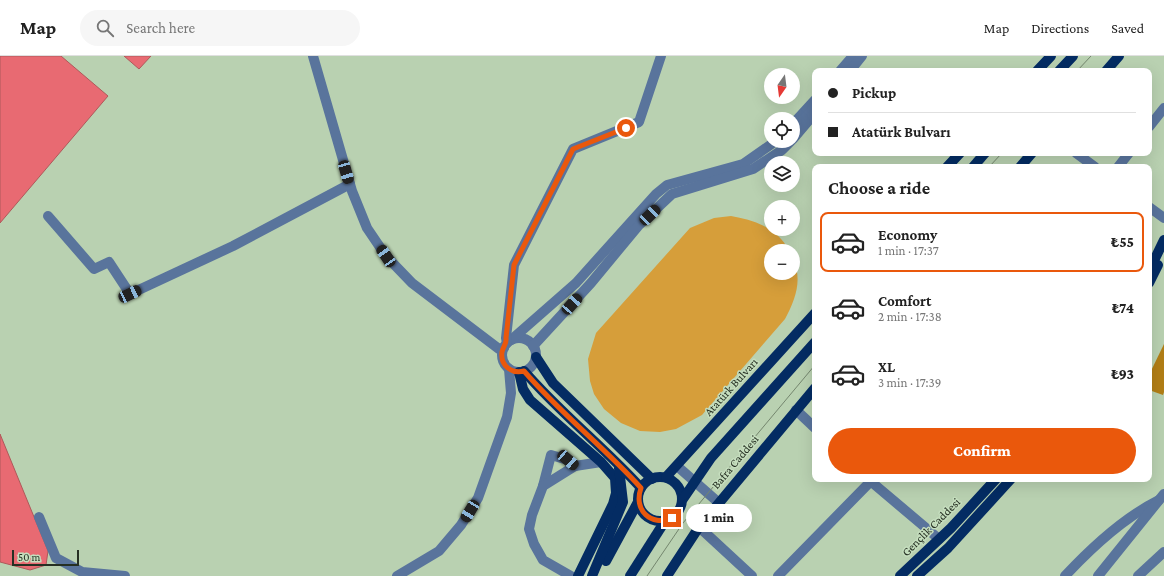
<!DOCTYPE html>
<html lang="en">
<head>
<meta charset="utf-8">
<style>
  :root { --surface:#fff; --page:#f6f6f6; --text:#222; --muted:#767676; --line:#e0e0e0; --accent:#ea580c }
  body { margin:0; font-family:"Crimson Pro",serif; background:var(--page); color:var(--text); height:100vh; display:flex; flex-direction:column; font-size:15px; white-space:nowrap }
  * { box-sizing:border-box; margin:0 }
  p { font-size:13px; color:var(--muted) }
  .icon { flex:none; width:22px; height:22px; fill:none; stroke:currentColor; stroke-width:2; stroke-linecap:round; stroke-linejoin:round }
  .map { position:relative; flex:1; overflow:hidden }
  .side { position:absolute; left:812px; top:108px; width:340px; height:318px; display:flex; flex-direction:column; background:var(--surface); border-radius:8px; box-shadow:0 4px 16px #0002 }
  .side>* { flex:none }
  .guide { position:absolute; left:812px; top:12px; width:340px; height:88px; border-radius:8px; box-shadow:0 4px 16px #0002; display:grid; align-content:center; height:88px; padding:0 16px; background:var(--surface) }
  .needle { width:26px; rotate:194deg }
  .controls { position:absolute; left:764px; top:12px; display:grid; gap:8px }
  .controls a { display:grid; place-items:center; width:36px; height:36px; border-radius:50%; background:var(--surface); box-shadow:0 4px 16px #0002; font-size:20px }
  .scale { position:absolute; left:12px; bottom:10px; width:67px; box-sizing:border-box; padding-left:4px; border:2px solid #263023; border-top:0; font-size:11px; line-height:14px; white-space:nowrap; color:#263023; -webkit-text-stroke:3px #c5debe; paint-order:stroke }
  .end { position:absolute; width:18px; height:18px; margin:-9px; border:5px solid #ea580c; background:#fff; box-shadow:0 0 0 2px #fff }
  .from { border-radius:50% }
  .bubble { position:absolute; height:28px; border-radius:14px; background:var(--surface); box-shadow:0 4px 16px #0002; font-size:13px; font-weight:800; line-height:28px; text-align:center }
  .car { position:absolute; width:12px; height:24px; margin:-12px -6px; border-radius:5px; box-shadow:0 0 3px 1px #0007; background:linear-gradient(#222 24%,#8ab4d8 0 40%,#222 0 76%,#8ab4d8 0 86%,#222 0) }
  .guide b { display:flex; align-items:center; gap:14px; height:38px; font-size:15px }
  .guide b+b { border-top:1px solid var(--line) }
  .guide i { width:10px; height:10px; background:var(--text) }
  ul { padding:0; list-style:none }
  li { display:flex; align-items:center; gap:12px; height:60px; margin:0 8px 6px; padding:0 8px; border:2px solid transparent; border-radius:8px }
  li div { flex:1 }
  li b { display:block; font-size:15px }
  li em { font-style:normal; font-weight:800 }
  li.current { border-color:var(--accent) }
  li>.icon { width:36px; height:36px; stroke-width:1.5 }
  h2 { padding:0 16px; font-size:18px; line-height:48px }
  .button { display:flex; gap:8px; margin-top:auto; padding:8px 16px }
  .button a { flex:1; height:46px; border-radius:24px; background:var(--accent); color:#fff; font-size:16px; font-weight:800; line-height:46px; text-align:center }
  header { display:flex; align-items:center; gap:24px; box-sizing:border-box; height:56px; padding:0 20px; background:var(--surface); border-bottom:1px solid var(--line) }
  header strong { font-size:19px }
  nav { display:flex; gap:22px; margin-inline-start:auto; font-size:14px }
  .search { width:280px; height:36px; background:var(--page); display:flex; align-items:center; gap:10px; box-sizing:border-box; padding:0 14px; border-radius:22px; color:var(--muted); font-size:15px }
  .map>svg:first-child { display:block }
  .green { fill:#d69e3a }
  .forest { fill:#b27e16 }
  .water { fill:#e86a72; stroke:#ae595a }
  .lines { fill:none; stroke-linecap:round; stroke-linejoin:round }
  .minor { stroke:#59749c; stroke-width:10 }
  .major { stroke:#042c63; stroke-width:10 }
  .tram { stroke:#74866e; stroke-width:1 }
  .route { stroke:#ea580c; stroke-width:5 }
  .labels { text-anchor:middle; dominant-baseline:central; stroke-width:3; stroke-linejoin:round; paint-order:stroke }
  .street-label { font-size:12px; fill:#263023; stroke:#c5debe }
</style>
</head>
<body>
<header>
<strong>Map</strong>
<div class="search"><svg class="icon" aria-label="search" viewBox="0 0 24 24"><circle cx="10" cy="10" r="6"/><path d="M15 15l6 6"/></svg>Search here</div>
<nav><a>Map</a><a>Directions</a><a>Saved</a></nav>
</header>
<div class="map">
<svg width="1164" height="520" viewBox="0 0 1164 520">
  <rect width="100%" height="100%" fill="#b9d1b1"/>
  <path class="green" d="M 731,160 C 754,164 778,172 789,195 L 771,195 L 771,217 L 793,217 L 793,203 C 803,224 795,244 785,263 L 702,359 L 676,373 L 660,376 L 640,375 L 621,367 L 604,353 L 594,338 L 590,325 L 588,303 L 596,277 L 690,172 L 714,162 Z"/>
  <polygon class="forest" points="1164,288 1164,336 1163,339 1149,334 1149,319"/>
  <g class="water">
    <polygon points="0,0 61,0 108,40 0,167"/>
    <polygon points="124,0 151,0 139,13"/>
    <polygon points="0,378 48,495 46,509 30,514 0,506"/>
  </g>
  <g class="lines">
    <g class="minor">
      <polyline points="313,0 352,135 367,172 386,200 412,227 499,293 504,292"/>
      <polyline points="840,15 853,0"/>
      <polyline points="850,15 862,0"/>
      <polyline points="793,68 815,44"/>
      <polyline points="1149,71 1164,52"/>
      <polyline points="793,83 815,57"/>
      <polyline points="1076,97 1095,111"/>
      <polyline points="1118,111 1129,97"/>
      <polyline points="1149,151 1164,162"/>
      <polyline points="48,160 94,213 109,206 130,238 233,190 350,128"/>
      <circle cx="519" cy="299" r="17"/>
      <polyline points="511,284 576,227 656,138 667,129 743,108 776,85"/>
      <polyline points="507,287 506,282 514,209 573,93 639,66 661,0"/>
      <polyline points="533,290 591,227 639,169 672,138 753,113 782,94 791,85"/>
      <polyline points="796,354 815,372"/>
      <polyline points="677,410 719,447"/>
      <polyline points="868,423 939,483"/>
      <polyline points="543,430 551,399 568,404 575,410"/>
      <polyline points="39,461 56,502 82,516 125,520"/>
      <polyline points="699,471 752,520"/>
      <polyline points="397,520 439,495 461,469 478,442 507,361 511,337 509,313"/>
      <polyline points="571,520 543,504 534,488 529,473 532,459 543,430 575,410 601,406"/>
      <polyline points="778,520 873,423"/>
      <path d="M 1065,520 C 1092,491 1123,462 1159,444"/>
      <polyline points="1098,520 1164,438"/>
      <polyline points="1138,520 1164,496"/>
    </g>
    <g class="major">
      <polyline points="1037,15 1051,0"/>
      <polyline points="1059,15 1073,0"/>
      <polyline points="1106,15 1119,0"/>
      <polyline points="947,111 960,97"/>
      <polyline points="973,111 985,97"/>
      <polyline points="1020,111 1032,97"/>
      <polyline points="1149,215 1164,184"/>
      <polyline points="1149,227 1158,209"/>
      <polyline points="536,301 553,327 652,423"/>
      <path d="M 524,315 C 560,357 604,391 641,432"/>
      <polyline points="519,316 523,333 530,344 601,406 615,422 616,437 613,448 578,520"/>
      <circle cx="660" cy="443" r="22"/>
      <polyline points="666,421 815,257"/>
      <polyline points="683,443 711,402 815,286"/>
      <polyline points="606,505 638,446"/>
      <polyline points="592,520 623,446 619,412"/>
      <polyline points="630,520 665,465"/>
      <polyline points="667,520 699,471 815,332"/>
      <polyline points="900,520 951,472 996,423"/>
      <polyline points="917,520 948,492 1011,423"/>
    </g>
    <g class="tram">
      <polyline points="1077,15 1091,0"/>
      <polyline points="989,111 1002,97"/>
      <polyline points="647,520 683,467 815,309"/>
    </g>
  </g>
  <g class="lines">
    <path class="route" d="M 626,72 L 573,93 L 514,209 L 506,282 C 507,288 503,290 502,296 C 500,310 512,318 524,315 C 560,357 604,391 641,432 C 633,454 651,471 672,462"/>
  </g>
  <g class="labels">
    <g class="street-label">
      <text transform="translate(731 331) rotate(-48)">Atatürk Bulvarı</text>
      <text transform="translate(735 406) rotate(-50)">Bafra Caddesi</text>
      <text transform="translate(931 471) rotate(-45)">Gençlik Caddesi</text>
    </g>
  </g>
</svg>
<div class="controls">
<a><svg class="needle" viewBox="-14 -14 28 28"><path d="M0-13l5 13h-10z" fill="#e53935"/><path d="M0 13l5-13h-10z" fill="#767676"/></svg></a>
<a><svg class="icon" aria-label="locate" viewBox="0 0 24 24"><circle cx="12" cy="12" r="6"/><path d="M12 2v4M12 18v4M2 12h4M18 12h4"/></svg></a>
<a><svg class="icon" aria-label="layers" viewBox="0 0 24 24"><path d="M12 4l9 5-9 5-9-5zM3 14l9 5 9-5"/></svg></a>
<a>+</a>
<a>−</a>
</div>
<div class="scale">50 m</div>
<i class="end from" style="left:626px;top:72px"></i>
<i class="end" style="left:672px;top:462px"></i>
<div class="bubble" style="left:686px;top:448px;width:66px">1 min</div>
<i class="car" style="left:346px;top:116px;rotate:164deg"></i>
<i class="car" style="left:650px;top:159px;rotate:46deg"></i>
<i class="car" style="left:386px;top:200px;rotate:326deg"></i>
<i class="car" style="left:130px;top:238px;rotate:65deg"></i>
<i class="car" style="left:572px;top:248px;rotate:42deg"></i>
<i class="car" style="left:568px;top:404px;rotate:131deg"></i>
<i class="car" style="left:470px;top:455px;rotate:211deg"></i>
<div class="guide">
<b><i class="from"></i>Pickup</b>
<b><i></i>Atatürk Bulvarı</b>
</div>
<section class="side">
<h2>Choose a ride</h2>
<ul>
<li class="current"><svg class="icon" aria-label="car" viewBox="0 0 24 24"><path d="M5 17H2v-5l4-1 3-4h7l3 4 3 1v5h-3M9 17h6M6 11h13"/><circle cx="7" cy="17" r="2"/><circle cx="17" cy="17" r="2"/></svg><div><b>Economy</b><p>1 min · 17:37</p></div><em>₺55</em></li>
<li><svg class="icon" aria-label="car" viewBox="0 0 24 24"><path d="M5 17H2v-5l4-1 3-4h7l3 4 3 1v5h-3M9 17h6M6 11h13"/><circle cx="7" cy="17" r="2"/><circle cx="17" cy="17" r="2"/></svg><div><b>Comfort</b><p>2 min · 17:38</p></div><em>₺74</em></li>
<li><svg class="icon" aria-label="car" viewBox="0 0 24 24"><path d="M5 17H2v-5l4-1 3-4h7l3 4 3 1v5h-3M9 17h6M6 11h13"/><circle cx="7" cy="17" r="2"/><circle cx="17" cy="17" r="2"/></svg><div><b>XL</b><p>3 min · 17:39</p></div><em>₺93</em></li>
</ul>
<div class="button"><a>Confirm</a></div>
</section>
</div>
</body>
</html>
